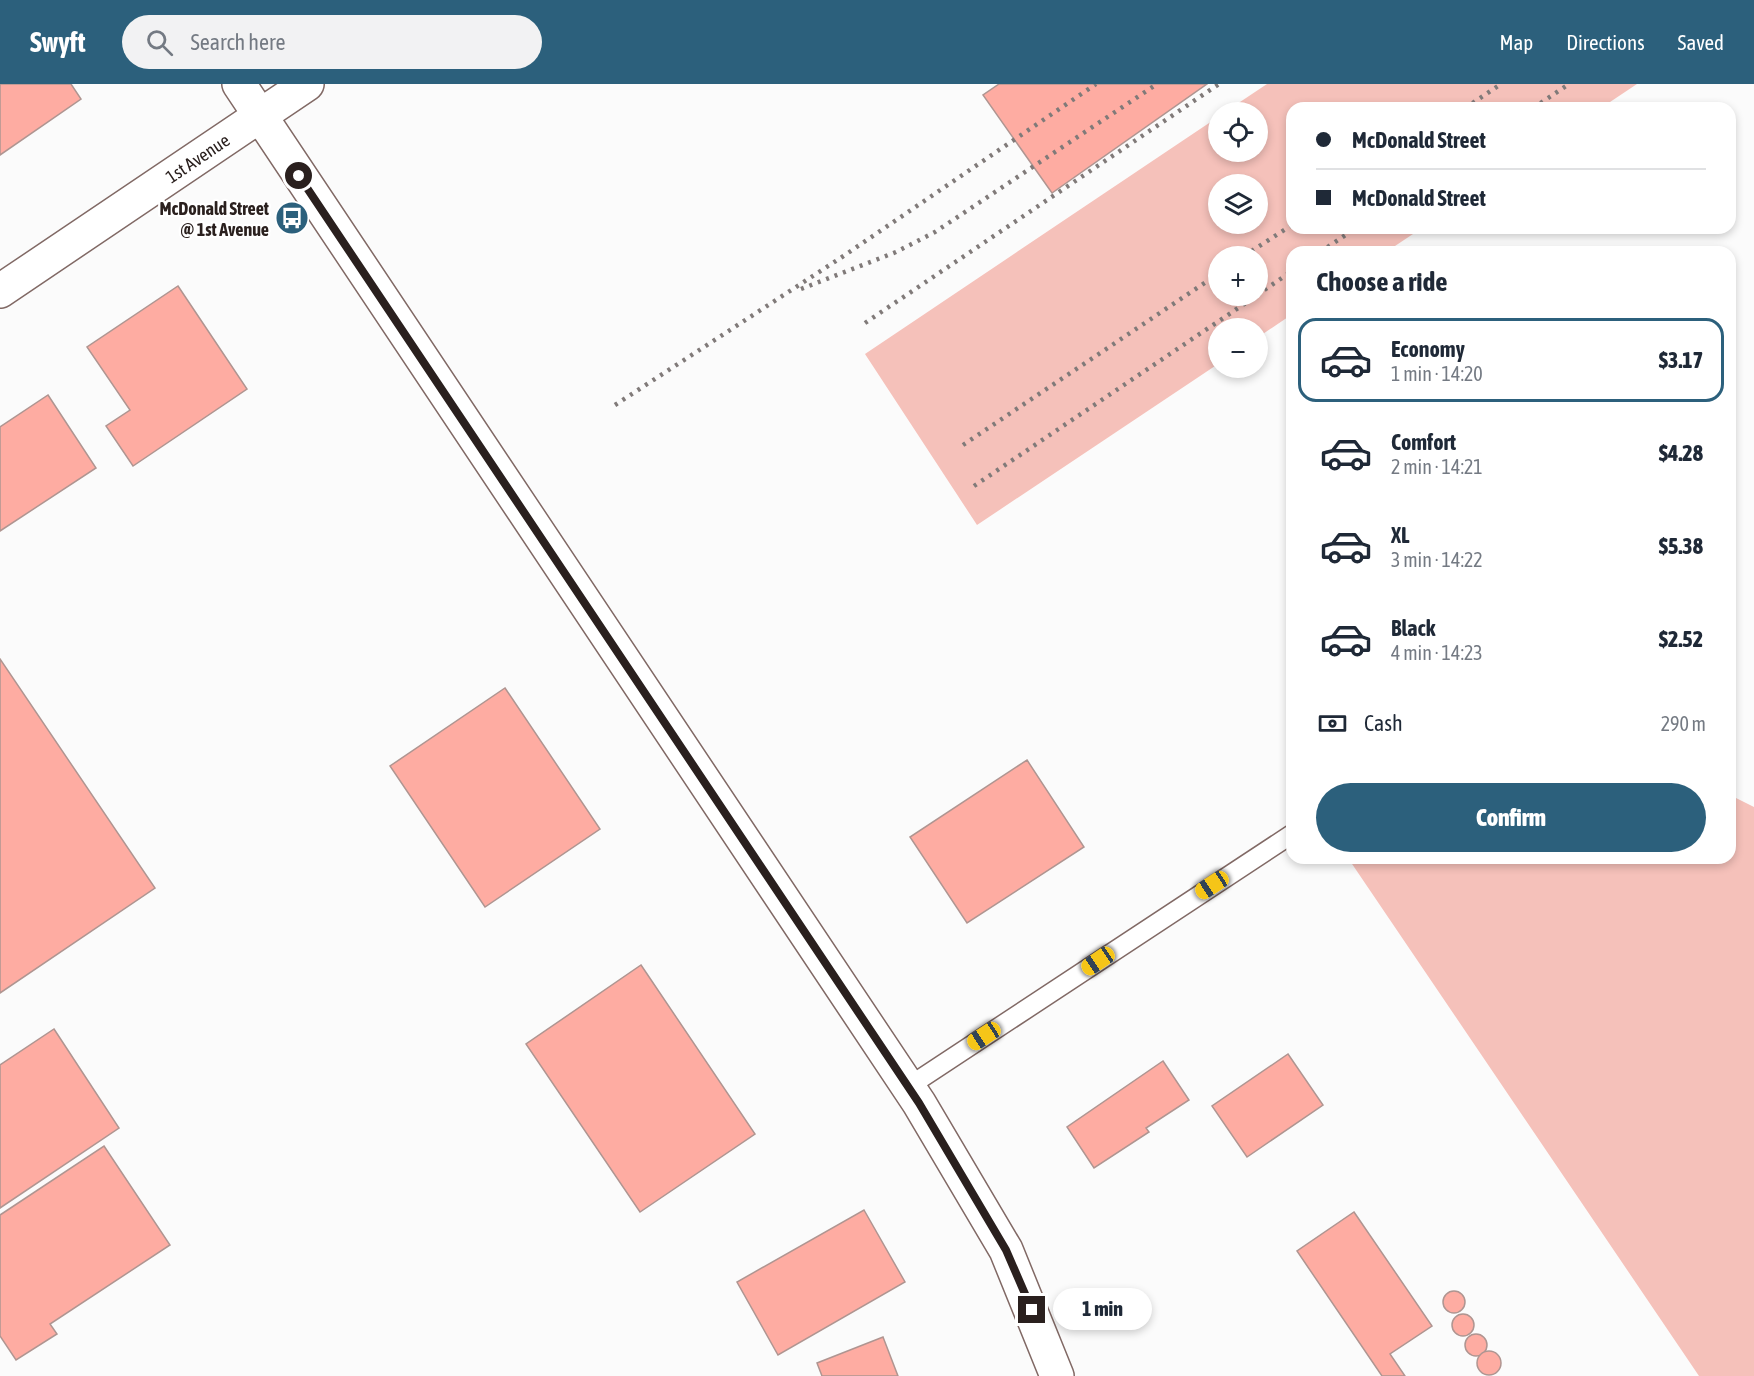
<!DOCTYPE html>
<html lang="en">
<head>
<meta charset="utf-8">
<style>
  :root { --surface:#fff; --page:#f2f2f3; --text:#1f2937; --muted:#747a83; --line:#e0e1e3; --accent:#2c607c }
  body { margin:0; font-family:"Asap Condensed",sans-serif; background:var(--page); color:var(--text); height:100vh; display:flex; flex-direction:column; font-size:22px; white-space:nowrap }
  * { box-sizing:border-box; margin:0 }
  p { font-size:20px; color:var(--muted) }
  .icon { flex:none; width:33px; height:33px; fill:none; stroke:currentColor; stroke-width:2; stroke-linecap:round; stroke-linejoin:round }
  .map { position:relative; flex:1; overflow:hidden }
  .details { position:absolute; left:1286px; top:162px; width:450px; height:618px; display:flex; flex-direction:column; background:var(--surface); border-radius:18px; box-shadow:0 3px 9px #0003 }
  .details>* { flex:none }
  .banner { position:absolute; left:1286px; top:18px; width:450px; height:132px; border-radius:18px; box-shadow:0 3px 9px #0003; display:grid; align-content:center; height:132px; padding:0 30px; background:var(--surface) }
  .tools { position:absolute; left:1208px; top:18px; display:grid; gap:12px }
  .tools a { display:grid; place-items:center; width:60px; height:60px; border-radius:50%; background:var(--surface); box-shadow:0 3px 9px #0003; font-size:30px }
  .end { position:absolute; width:27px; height:27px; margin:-14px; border:8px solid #2a201e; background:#fff; box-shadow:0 0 0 3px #fff }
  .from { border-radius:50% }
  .bubble { position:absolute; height:42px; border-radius:21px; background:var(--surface); box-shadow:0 3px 9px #0003; font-size:20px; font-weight:800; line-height:42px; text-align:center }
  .car { position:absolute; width:18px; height:36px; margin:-18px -9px; border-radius:8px; box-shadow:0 0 4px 2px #0007; background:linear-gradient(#f5c518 24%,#345 0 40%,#f5c518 0 76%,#345 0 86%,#f5c518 0) }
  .banner b { display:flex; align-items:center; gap:21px; height:57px; font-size:22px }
  .banner b+b { border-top:2px solid var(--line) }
  .banner i { width:15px; height:15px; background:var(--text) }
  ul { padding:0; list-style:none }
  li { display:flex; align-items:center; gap:18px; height:84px; margin:0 12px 9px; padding:0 18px; border:3px solid transparent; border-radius:18px }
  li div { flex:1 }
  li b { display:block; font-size:22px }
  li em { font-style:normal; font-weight:800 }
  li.selected { border-color:var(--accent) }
  li>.icon { width:54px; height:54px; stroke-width:1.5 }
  h2 { padding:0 30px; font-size:27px; line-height:72px }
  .pay { display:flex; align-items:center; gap:15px; height:66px; padding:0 30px; font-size:22px }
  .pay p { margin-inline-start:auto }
  .action { display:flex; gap:12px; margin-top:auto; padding:12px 30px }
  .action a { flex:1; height:69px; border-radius:36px; background:var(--accent); color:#fff; font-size:24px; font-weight:800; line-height:69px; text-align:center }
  header { display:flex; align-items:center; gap:36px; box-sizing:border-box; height:84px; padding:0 30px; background:var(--accent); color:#fff }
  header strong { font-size:28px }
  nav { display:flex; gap:33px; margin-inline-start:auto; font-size:21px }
  .search { width:420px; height:54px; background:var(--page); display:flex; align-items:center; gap:15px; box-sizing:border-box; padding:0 21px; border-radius:33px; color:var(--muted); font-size:22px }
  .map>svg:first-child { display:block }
  .green { fill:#f5c1ba; fill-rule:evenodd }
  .building { fill:#feaca2; stroke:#af9591; stroke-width:1.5 }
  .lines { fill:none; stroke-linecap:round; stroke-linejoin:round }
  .lane-casing { stroke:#816965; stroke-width:21 }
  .secondary-casing { stroke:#816965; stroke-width:36 }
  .lane { stroke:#fff; stroke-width:18 }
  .secondary { stroke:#fff; stroke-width:33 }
  .rail { stroke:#807a79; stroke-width:4.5; stroke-dasharray:3 6; stroke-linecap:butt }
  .route { stroke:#2a201e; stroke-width:8 }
  .labels { text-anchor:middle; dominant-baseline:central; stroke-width:4.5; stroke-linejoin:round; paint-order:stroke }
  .street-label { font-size:18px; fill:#2a201e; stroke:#fff }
  .poi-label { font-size:18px; font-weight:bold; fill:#2a201e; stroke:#fff; text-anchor:end }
</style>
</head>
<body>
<header>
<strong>Swyft</strong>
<div class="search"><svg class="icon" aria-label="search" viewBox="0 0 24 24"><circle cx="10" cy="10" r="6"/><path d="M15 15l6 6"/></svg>Search here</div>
<nav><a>Map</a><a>Directions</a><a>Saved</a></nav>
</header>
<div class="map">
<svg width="1754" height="1292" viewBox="0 0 1754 1292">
  <rect width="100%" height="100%" fill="#fbfbfb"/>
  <g class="green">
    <path d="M 1267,0 L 1637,0 L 1601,24 L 1292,24 L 1292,144 L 1422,144 L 1386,168 L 1292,168 L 1291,231 L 1257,254 L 1257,244 L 1218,244 L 1218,280 L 977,441 L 865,270 L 1218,33 L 1218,68 L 1257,68 L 1257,28 L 1225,28 ZM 1218,100 L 1257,100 L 1257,140 L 1218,140 ZM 1218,172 L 1257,172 L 1257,212 L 1218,212 Z"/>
    <polygon points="1730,711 1754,723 1754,1292 1699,1292 1348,774 1730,774"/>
  </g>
  <g class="building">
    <polygon points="0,0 71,0 81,15 0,71"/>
    <polygon points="999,0 1207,0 1052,109 983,11"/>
    <polygon points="178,202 247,305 133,382 106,342 130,326 87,263"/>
    <polygon points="48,311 96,384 0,447 0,343"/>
    <polygon points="0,575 155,804 0,909"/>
    <polygon points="505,604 600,745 485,823 390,682"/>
    <polygon points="1027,676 1084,763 967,839 910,753"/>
    <polygon points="641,881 755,1050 640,1128 526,960"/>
    <polygon points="54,945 119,1044 0,1124 0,981"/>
    <polygon points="1288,970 1323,1021 1247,1073 1212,1022"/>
    <polygon points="1163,977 1189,1016 1146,1044 1149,1048 1094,1084 1067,1043"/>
    <polygon points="104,1062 170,1161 50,1240 57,1250 16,1276 0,1252 0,1131"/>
    <polygon points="864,1126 905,1198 778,1271 737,1198"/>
    <polygon points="1354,1128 1432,1242 1390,1270 1405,1292 1382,1292 1297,1167"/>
    <circle cx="1454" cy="1218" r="11"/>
    <circle cx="1463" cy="1241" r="11"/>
    <circle cx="1476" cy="1261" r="11"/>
    <polygon points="883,1253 898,1292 822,1292 817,1279"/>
    <circle cx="1489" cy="1279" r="12"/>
  </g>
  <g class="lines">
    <defs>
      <polyline id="lane" points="908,1003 1292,750"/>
      <g id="secondary">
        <polyline points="239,0 919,1019 1006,1166 1057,1292"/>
        <path id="s1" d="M 0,207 L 307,0"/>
      </g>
    </defs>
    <use href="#lane" class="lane-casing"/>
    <use href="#secondary" class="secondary-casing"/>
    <use href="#lane" class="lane"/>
    <use href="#secondary" class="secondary"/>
    <g class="rail">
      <polyline points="1465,24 1501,0"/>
      <polyline points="1533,24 1569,0"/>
      <polyline points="1320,168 1356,144"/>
      <polyline points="1244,172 1292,141"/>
      <polyline points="801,205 896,168 935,148 1157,0"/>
      <polyline points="1257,211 1292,187"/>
      <polyline points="865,239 1219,0"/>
      <polyline points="615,321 842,173 1096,0"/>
      <polyline points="963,361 1218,190"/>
      <polyline points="974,402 1256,212"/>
    </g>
  </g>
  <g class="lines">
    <polyline class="route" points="299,92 919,1019 1006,1166 1032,1226"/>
  </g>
  <defs>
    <symbol id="bus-disc" viewBox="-11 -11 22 22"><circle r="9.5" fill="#2c607c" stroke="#fff"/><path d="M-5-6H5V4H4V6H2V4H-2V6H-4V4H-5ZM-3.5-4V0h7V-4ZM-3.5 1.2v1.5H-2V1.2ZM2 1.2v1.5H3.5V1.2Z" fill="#fff"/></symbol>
  </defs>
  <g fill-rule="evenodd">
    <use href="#bus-disc" x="273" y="115" width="38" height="38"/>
  </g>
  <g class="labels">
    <g class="street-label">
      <text stroke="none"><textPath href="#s1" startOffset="238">1st Avenue</textPath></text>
    </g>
    <g class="poi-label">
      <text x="269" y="124">McDonald Street<tspan x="269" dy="21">@ 1st Avenue</tspan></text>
    </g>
  </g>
</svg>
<div class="tools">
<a><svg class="icon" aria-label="locate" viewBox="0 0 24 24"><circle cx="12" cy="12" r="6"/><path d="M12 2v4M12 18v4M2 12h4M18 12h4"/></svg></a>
<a><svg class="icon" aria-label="layers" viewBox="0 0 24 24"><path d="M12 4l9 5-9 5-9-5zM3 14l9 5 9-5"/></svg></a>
<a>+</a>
<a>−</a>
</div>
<i class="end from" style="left:299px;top:92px"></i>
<i class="end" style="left:1032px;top:1226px"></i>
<div class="bubble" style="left:1053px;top:1204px;width:99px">1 min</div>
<i class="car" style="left:1212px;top:801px;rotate:237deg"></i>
<i class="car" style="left:1098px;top:877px;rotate:236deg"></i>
<i class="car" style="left:984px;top:952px;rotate:237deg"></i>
<div class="banner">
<b><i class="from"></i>McDonald Street</b>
<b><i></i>McDonald Street</b>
</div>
<section class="details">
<h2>Choose a ride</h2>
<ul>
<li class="selected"><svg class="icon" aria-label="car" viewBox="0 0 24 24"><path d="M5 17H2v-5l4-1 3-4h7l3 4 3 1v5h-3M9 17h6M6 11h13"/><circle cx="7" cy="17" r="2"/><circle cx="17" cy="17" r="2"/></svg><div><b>Economy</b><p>1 min · 14:20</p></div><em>$3.17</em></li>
<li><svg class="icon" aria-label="car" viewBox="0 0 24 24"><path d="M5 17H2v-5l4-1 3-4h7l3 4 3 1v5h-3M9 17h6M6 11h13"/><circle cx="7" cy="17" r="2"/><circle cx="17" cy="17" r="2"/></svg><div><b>Comfort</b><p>2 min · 14:21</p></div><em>$4.28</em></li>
<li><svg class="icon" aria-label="car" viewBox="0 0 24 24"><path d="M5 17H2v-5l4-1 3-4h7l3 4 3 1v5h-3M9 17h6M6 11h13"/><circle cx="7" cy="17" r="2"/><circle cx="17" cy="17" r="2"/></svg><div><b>XL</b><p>3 min · 14:22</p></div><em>$5.38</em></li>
<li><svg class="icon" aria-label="car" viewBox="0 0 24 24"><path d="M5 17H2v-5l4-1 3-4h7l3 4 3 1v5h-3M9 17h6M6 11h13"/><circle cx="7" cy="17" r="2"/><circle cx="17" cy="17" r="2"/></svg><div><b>Black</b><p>4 min · 14:23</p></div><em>$2.52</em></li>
</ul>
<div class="pay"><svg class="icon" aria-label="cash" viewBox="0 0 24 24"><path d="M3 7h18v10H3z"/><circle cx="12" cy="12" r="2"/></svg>Cash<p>290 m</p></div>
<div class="action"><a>Confirm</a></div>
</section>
</div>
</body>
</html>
